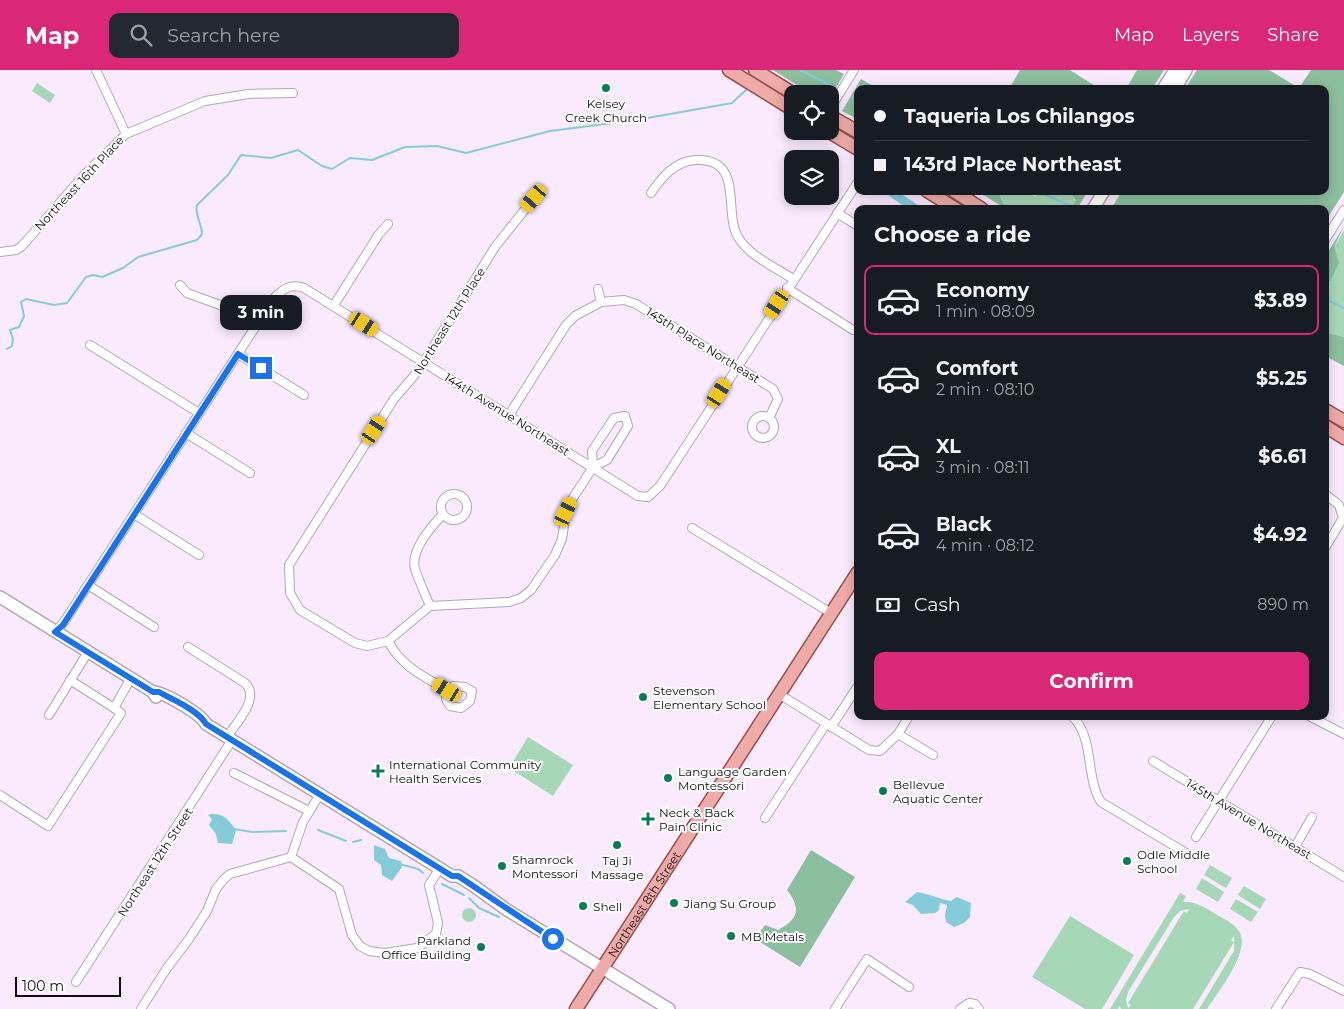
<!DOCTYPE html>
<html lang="en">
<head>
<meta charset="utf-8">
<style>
  :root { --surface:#171b24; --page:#242831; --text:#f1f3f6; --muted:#9ea1a6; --line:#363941; --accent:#db2777 }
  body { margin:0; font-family:Montserrat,sans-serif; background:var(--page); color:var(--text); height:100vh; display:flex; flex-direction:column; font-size:19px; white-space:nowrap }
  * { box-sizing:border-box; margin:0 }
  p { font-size:16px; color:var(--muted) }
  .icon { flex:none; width:28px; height:28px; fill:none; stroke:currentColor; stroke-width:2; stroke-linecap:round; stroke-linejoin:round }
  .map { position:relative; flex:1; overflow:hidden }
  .drawer { position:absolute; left:854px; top:135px; width:475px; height:515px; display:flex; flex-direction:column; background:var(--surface); border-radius:10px; box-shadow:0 2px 12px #0003 }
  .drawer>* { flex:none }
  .banner { position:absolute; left:854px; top:15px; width:475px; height:110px; border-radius:10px; box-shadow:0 2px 12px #0003; display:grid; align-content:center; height:110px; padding:0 20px; background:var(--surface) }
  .buttons { position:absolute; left:784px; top:15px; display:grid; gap:10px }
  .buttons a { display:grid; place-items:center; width:55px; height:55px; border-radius:10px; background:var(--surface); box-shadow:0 2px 12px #0003; font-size:25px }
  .scale { position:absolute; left:15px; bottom:12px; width:106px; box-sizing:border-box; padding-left:5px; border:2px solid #100b11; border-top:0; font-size:14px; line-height:18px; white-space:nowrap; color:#100b11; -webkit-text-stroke:4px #fff; paint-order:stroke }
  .end { position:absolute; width:22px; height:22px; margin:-11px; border:6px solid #1a73e8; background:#fff; box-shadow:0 0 0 2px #fff }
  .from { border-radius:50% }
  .bubble { position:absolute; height:35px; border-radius:10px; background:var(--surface); box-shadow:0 2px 12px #0003; font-size:16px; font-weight:700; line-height:35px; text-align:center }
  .car { position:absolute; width:15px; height:30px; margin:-15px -8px; border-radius:6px; box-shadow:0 0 4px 1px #0007; background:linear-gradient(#f5c518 24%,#345 0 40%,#f5c518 0 76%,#345 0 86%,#f5c518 0) }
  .banner b { display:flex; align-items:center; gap:18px; height:48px; font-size:19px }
  .banner b+b { border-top:1px solid var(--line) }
  .banner i { width:12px; height:12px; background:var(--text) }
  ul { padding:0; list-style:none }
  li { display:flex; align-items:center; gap:15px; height:70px; margin:0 10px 8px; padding:0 10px; border:2px solid transparent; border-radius:10px }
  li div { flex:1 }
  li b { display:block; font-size:19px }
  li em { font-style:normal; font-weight:700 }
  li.on { border-color:var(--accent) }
  li>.icon { width:45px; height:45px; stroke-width:1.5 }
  h2 { padding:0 20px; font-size:22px; line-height:60px }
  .pay { display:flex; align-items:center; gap:12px; height:55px; padding:0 20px; font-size:19px }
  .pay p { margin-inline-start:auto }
  .cta { display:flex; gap:10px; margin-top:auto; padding:10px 20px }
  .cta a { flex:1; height:58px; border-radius:10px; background:var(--accent); color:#fff; font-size:20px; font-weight:700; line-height:58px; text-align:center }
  header { display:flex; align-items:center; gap:30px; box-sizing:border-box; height:70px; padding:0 25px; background:var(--accent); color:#fff }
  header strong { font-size:24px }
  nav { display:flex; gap:28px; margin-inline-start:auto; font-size:18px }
  .search { width:350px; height:45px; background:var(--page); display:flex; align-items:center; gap:12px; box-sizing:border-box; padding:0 18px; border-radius:10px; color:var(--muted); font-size:19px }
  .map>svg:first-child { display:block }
  .green { fill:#a6d8b7; fill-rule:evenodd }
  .forest { fill:#8bbf9d }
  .water { fill:#86cbda }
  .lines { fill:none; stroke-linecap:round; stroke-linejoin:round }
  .stream { stroke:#86cbda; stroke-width:2 }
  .street-casing { stroke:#b3a5b6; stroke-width:10 }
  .secondary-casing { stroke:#b3a5b6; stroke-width:14 }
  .primary-casing { stroke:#984f4c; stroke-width:15 }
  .street { stroke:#fff; stroke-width:8 }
  .secondary { stroke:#fff; stroke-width:11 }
  .primary { stroke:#eeaba7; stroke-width:12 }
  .route { stroke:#1a73e8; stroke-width:6 }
  .poi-dot { fill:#077e5b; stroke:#fff; stroke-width:2 }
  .labels { text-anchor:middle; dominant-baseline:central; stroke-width:4; stroke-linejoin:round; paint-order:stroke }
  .poi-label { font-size:12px; fill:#100b11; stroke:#fff; text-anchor:start }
  .street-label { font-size:12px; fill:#100b11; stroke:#fff }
</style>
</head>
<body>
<header>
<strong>Map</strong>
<div class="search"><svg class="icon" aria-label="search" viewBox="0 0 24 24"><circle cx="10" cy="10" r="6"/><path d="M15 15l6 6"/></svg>Search here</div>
<nav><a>Map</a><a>Layers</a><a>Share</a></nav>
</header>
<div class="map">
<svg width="1344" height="939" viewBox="0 0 1344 939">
  <rect width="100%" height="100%" fill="#f9eafd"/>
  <g class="green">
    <polygon points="37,13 55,25 50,33 32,21"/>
    <polygon points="1004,121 1026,121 1036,127 1035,121 1069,121 1076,132 1070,139 1006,139 1000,126"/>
    <polygon points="1344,160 1344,267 1325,262 1325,213 1330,211 1334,177"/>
    <polygon points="528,667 573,695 553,726 509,698"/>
    <polygon points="1210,795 1232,808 1226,818 1204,805"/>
    <polygon points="1202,808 1224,822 1218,832 1196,819"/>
    <polygon points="1244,816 1266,829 1260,839 1238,825"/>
    <path d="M 1180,823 L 1186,826 L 1183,832 C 1197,831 1207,839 1219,846 C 1226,850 1235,854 1240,863 C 1250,882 1218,922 1207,939 L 1199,939 L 1234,881 L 1234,866 L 1231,870 L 1234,872 L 1193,939 L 1121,939 L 1120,936 L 1118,939 L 1110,939 ZM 1189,839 L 1187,843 L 1184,841 L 1128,933 L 1131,935 L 1128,938 L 1126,930 L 1128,922 L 1174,847 L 1180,841 Z"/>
    <polygon points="1236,829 1258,842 1251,852 1230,839"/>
    <circle cx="469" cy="845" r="7"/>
    <polygon points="1070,846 1134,885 1102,939 1085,939 1032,907"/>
  </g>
  <g class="forest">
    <polygon points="773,0 836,0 844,4 830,28 830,24 811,24"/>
    <polygon points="1020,0 1070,0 1100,19 1009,19"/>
    <polygon points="1137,0 1164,0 1152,19 1126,19"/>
    <polygon points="1197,0 1269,0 1299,18 1311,0 1344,0 1344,122 1325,152 1325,139 1111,139 1122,121 1325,121 1325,19 1185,19"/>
    <polygon points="861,9 878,19 858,19 857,49 842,41"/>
    <polygon points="977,121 1004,121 1000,126 1006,139"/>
    <polygon points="1069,121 1088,121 1077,139 1070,139 1076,131"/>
    <polygon points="1344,156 1334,177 1339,193 1330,211 1325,213 1325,187"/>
    <polygon points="1325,262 1344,267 1344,296 1325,286"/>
    <path d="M 811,780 L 855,807 L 800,897 L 755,869 L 765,855 L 778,860 C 799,849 801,838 787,820 Z"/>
  </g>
  <g class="water">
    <polygon points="882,121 897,121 924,139 908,139"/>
    <path d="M 211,744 C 224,743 229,750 236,760 L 232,774 L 218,773 L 216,764 L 209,755 L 212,749 L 208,745 Z"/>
    <polygon points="374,775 385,779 389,788 401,791 402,797 392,811 382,805 381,795 374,790"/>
    <path d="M 917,822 C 930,824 939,829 951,831 L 957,827 L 971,833 L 970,847 L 964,853 L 954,857 L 946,852 L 945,845 L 947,835 L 940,833 L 939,840 L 935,843 L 921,844 L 913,835 L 905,832 Z"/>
  </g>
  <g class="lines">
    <g class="stream">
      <polyline points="800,0 836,18"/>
      <polyline points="852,27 858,30"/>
      <polyline points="1037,121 1077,139"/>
      <polyline points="1325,229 1344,238"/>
      <path d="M 7,279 L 12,276 L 13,269 L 10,260 L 19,257 L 24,246 L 21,232 L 26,229 L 54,235 L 67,233 L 86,207 L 93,205 L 102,207 L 123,198 L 138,187 L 197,170 L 202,164 C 202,153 194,145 197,135 L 228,105 L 241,85 L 271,88 L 298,80 L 322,96 L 332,99 L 350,88 L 372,90 L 405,77 L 437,76 L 466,83 L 550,61 L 636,50 L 732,33 L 746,20"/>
      <polyline points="234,759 252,762 286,761"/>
      <polyline points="318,760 346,771"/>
      <polyline points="353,772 361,770"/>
      <polyline points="400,794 418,799 423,803"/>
      <polyline points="442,814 464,825"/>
      <polyline points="469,828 479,838 499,847"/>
    </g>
    <defs>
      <g id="street">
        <polyline points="96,0 126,64"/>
        <polyline points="830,39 854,0"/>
        <path d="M 651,123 C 662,107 674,92 695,90 C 745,87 723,142 738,167 C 749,186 775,197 793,209"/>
        <polyline points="837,143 858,156"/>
        <polyline points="1325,170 1344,140"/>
        <polyline points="0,182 16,180 22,176 85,104 126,64 205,31 248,24 293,23"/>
        <polyline points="180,215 187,223 220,235 255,256"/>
        <polyline points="787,218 853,260"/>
        <polyline points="598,219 601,232"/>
        <polyline points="334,235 379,164 388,154"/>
        <polyline points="90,275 199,343"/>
        <polyline points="238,284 304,325"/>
        <polyline points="509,345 566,255 575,246 601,232 624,230 636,234 773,319 778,329 769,348"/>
        <circle cx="763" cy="357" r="11"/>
        <polyline points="186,363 250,403"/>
        <polyline points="1325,424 1339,435 1343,448 1325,478"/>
        <circle cx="454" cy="437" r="13"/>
        <polyline points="134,444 199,485"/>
        <polyline points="692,458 831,543"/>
        <polyline points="88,515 154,557"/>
        <path d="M 430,536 C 425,524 419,511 415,499 C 410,480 432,456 443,444"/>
        <path d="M 55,562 L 64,552 L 274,228 C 283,219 291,213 304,218 L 638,426 L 648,427 L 660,416 L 858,112"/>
        <polyline points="388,571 430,536 509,532 521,528 531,520 555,485 562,469 566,442 571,431 593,397 607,390 628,356 625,346 614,348 592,381 593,397"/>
        <path d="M 188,577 L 245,613 C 261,628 236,653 227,667"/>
        <polyline points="70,610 114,638"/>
        <polygon points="453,616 465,617 472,621 470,631 461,638 450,636 446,629 447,620"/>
        <path d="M 447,620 C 423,606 401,596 388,571 L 367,576 L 355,573 L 300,540 L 290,523 L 289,495 L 394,329 L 419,300 L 495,177 L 534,128"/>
        <polyline points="779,624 869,680 880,681 898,664 933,685"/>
        <polyline points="49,645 88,582"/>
        <path d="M 1072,646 C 1095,668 1085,707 1101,732 L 1186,783"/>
        <polyline points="1309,646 1344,664"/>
        <polyline points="831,657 858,616"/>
        <polyline points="898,664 909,646"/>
        <polyline points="1153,691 1344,807"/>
        <polyline points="234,703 309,741"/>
        <polyline points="0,725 48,756 121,643 114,638 131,608"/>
        <polyline points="765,748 826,654"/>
        <polyline points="1196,767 1272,646"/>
        <polyline points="1295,777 1312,747"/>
        <polyline points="291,787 339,819 352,865 360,876 369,881 385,883 417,878 436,864 438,853 429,815 440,798"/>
        <polyline points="76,912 232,670"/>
        <polyline points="141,939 167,898 189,869 207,841 216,819 224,809 230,804 291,787 303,752 320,724"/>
        <polyline points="835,939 867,889 909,917"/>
        <polyline points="960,939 969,933 975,934 979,939"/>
        <polyline points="1276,939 1300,902 1310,904 1344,921"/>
      </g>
      <g id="secondary">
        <polyline points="1163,19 1175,0"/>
        <polyline points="1175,19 1186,0"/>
        <polyline points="1093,139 1104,121"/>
        <polyline points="0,527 153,622 156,627"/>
        <path d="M 153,622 C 164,622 201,644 206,654 L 452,806 L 458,806 L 474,816 L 507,840 L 669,939"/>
      </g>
      <g id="primary">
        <polyline points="729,0 792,39"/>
        <polyline points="755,0 794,24"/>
        <polyline points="830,46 858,62"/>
        <polyline points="828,61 858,79"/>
        <polyline points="927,121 956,139"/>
        <polyline points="954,121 982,139"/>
        <polyline points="1325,340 1344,351"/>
        <polyline points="1325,356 1344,368"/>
        <path id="s1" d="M 576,939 L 858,502"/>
      </g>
    </defs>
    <use href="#street" class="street-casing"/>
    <use href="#secondary" class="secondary-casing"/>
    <use href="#primary" class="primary-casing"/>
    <use href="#street" class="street"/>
    <use href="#secondary" class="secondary"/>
    <use href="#primary" class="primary"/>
  </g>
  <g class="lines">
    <path class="route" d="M 261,298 L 238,284 L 63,555 L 55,562 L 153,622 L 159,622 C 173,630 198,640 206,654 L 452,806 L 458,806 L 553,869"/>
  </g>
  <g class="poi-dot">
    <circle cx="606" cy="18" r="5"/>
    <circle cx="643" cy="627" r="5"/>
    <path d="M375.5 693.5h5v5h5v5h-5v5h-5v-5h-5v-5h5z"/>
    <circle cx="668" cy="708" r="5"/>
    <circle cx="883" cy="721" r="5"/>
    <path d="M645.5 741.5h5v5h5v5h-5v5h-5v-5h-5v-5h5z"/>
    <circle cx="617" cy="775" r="5"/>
    <circle cx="1127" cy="791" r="5"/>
    <circle cx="502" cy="796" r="5"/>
    <circle cx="674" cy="833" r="5"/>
    <circle cx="583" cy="836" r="5"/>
    <circle cx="731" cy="866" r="5"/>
    <circle cx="481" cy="877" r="5"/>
  </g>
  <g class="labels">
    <g class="poi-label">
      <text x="606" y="33" text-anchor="middle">Kelsey<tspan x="606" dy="14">Creek Church</tspan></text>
      <text x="653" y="620">Stevenson<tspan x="653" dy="14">Elementary School</tspan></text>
      <text x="389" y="694">International Community<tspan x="389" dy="14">Health Services</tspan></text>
      <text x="678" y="701">Language Garden<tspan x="678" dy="14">Montessori</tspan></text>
      <text x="893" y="714">Bellevue<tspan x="893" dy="14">Aquatic Center</tspan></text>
      <text x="659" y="742">Neck &amp; Back<tspan x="659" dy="14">Pain Clinic</tspan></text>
      <text x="1137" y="784">Odle Middle<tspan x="1137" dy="14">School</tspan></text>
      <text x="512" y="789">Shamrock<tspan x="512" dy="14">Montessori</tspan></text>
      <text x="617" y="790" text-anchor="middle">Taj Ji<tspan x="617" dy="14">Massage</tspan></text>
      <text x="684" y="833">Jiang Su Group</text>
      <text x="593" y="836">Shell</text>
      <text x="741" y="866">MB Metals</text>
      <text x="471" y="870" text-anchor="end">Parkland<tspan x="471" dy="14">Office Building</tspan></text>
    </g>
    <g class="street-label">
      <text transform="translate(79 113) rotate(-47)">Northeast 16th Place</text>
      <text transform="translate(449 251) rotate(-58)">Northeast 12th Place</text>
      <text transform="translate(703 275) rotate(32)">145th Place Northeast</text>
      <text transform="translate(507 344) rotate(32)">144th Avenue Northeast</text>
      <text transform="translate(1249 749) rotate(31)">145th Avenue Northeast</text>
      <text transform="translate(155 792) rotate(-57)">Northeast 12th Street</text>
      <text stroke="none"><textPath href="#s1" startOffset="125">Northeast 8th Street</textPath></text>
    </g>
  </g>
</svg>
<div class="buttons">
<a><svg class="icon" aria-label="locate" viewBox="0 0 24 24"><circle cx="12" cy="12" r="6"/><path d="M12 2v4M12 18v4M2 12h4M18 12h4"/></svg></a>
<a><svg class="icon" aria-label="layers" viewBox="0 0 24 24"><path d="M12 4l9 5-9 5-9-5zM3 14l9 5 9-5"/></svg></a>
</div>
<div class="scale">100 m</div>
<i class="end from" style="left:553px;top:869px"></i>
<i class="end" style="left:261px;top:298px"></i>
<div class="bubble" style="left:220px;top:225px;width:82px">3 min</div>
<i class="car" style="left:534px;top:128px;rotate:221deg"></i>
<i class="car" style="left:777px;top:234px;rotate:213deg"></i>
<i class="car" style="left:364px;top:254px;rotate:122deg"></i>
<i class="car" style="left:719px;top:323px;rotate:32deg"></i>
<i class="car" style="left:374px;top:360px;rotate:33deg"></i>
<i class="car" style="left:566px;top:442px;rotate:25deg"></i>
<i class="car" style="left:447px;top:620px;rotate:301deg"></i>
<div class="banner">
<b><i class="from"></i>Taqueria Los Chilangos</b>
<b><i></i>143rd Place Northeast</b>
</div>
<section class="drawer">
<h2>Choose a ride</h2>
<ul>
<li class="on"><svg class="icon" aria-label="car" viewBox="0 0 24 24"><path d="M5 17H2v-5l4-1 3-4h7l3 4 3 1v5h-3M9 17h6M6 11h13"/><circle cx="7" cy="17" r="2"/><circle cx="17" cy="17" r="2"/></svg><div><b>Economy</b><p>1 min · 08:09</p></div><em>$3.89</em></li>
<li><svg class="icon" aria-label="car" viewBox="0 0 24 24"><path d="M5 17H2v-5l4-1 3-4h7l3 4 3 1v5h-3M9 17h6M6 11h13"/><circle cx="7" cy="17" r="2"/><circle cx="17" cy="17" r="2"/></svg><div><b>Comfort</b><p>2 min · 08:10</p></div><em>$5.25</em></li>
<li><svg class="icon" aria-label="car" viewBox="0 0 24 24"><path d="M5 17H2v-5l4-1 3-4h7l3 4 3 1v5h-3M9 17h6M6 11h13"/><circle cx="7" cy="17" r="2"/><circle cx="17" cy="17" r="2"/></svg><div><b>XL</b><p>3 min · 08:11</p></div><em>$6.61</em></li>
<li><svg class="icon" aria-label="car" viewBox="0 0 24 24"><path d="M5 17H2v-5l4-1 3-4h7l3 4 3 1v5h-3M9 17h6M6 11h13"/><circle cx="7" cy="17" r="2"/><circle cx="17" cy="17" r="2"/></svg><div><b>Black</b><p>4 min · 08:12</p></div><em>$4.92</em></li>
</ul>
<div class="pay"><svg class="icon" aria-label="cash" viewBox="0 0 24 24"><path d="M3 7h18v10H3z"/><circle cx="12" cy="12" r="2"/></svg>Cash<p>890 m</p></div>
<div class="cta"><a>Confirm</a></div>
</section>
</div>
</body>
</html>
